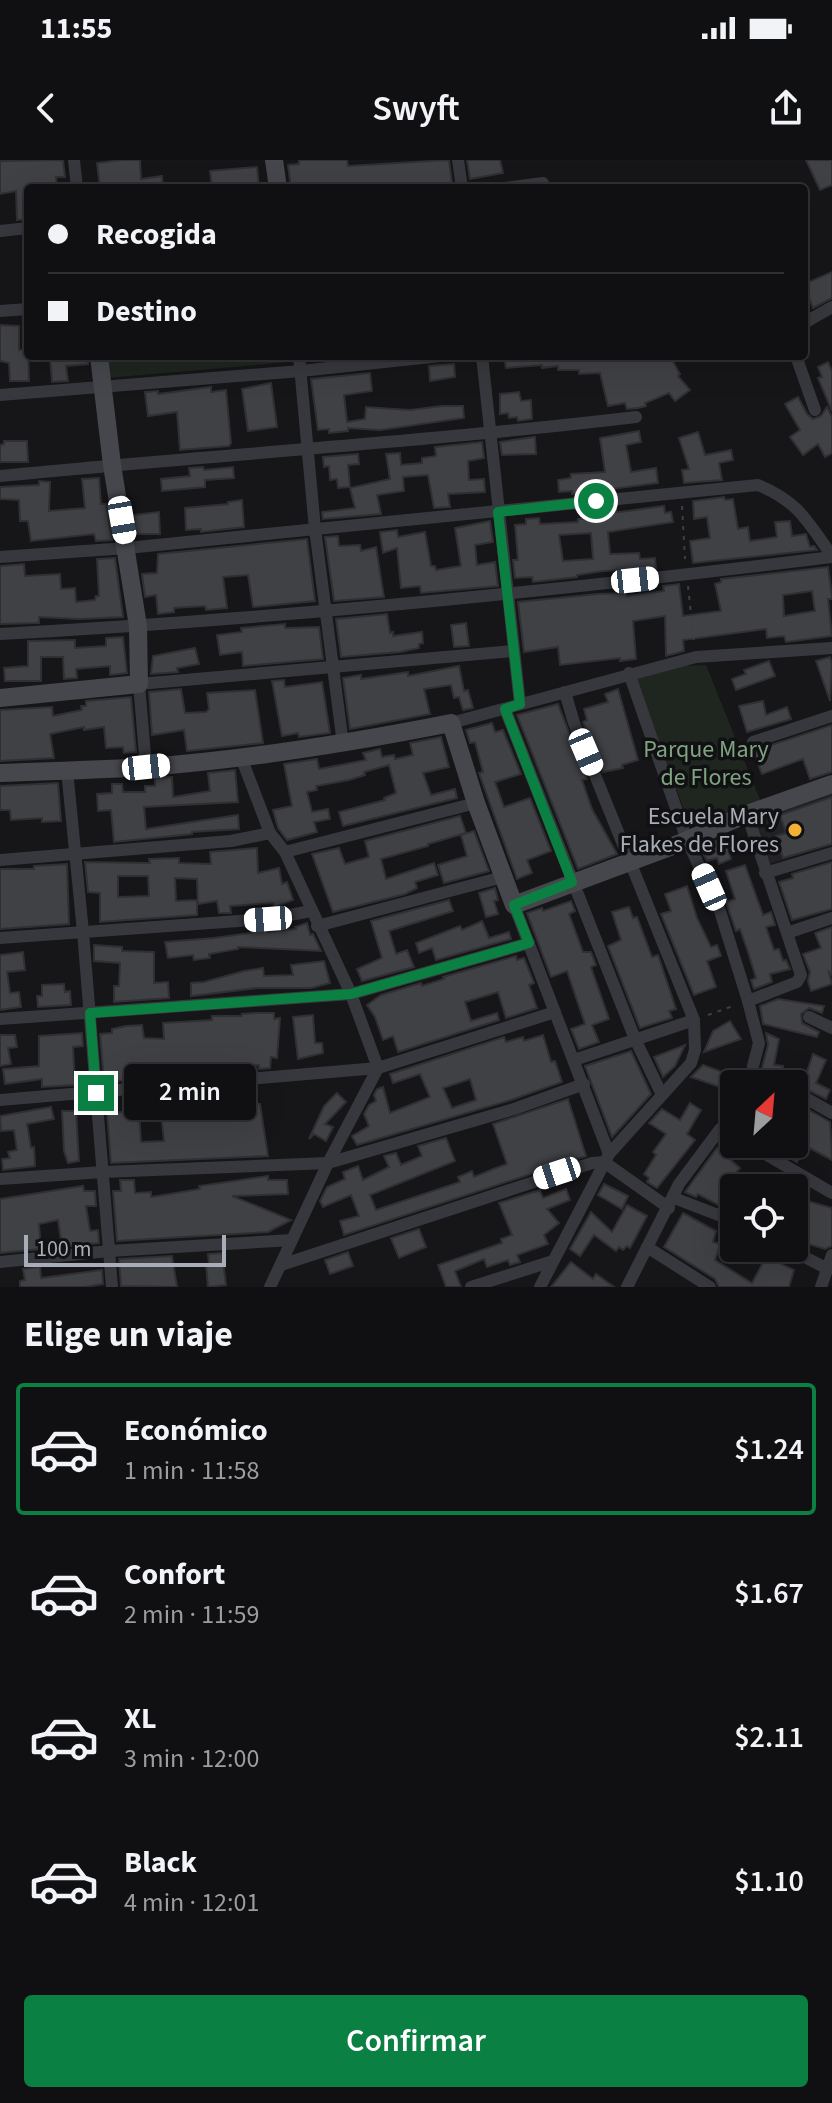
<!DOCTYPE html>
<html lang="es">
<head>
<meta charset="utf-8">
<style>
  :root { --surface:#101012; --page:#19191b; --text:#f1f3f6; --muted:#9c9d9f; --line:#303032; --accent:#0b8043 }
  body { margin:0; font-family:"Source Sans 3",sans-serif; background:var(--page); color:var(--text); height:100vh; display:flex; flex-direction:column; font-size:30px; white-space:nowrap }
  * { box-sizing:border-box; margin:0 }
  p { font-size:26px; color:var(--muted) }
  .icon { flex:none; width:44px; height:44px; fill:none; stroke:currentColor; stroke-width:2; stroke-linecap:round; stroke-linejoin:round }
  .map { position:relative; height:1127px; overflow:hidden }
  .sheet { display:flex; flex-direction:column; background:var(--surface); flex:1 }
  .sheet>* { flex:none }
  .guide { position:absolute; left:24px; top:24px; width:784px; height:176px; border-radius:8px; box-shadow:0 8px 32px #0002,0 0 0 2px var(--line); display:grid; align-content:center; height:176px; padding:0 24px; background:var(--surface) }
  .needle { width:52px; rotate:26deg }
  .fabs { position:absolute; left:720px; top:910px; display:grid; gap:16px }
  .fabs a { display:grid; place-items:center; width:88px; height:88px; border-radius:8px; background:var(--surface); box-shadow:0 8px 32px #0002,0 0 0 2px var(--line); font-size:40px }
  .scale { position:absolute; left:24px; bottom:20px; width:202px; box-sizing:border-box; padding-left:8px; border:4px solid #a8adb8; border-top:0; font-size:22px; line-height:28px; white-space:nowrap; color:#a8adb8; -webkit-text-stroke:6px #111113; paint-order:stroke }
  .end { position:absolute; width:36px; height:36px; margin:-18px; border:10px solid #0b8043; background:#fff; box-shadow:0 0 0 4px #fff }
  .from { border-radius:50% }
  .bubble { position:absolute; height:56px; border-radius:8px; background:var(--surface); box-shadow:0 8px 32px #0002,0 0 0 2px var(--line); font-size:26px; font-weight:600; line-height:56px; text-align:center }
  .car { position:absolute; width:24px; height:48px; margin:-24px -12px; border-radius:10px; box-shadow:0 0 6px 2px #0007; background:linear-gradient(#fff 24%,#345 0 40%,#fff 0 76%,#345 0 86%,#fff 0) }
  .guide b { display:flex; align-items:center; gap:28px; height:76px; font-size:30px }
  .guide b+b { border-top:2px solid var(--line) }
  .guide i { width:20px; height:20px; background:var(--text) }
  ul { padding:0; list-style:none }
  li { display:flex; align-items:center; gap:24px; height:132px; margin:0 16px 12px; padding:0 8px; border:4px solid transparent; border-radius:8px }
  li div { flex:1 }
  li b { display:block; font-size:30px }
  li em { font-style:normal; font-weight:600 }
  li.on { border-color:var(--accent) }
  li>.icon { width:72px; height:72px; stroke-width:1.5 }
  h2 { padding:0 24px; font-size:36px; line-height:96px }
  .button { display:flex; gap:16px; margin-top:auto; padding:16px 24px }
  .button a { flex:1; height:92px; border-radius:8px; background:var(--accent); color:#fff; font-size:32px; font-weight:600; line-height:92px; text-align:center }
  .status { display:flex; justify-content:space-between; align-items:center; height:56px; padding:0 40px; background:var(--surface); direction:ltr }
  .status svg { height:22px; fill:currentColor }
  header { display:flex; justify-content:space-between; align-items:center; height:104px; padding:0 24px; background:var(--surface); font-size:36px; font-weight:600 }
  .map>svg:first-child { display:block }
  .built { fill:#222225 }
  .green { fill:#1e261f }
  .building { fill:#404145; stroke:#303034; stroke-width:2; fill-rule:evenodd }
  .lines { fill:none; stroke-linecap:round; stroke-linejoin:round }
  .path { stroke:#3d3f44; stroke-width:2; stroke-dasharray:4 6; stroke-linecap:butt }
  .street { stroke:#37383d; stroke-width:12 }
  .secondary { stroke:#45474d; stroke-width:18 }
  .route { stroke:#0b8043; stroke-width:10 }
  .poi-dot { fill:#f2b134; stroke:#111113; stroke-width:3 }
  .labels { text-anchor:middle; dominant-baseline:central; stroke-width:7; stroke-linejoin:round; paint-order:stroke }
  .park-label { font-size:24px; fill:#7fa381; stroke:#111113 }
  .poi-label { font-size:24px; fill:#a8adb8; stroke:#111113; text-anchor:end }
</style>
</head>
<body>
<div class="status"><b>11:55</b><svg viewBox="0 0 49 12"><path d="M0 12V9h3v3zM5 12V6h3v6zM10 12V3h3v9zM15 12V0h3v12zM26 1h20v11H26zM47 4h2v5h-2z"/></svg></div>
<header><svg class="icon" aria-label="back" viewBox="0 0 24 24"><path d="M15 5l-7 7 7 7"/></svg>Swyft<svg class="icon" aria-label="share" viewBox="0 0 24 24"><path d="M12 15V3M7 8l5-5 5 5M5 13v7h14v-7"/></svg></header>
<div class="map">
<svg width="832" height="1127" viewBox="0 0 832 1127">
  <rect width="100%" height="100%" fill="#161618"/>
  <polygon class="built" points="832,630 832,684 769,704 753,657"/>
  <g class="green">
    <polygon points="105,196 289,196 289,202 107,218"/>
    <polygon points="706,505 760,640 691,668 634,517 675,506"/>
  </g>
  <g class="building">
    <polygon points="63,0 65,17 56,17 57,28 28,28 28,59 17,60 16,31 0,34 0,1"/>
    <polygon points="122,0 140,0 141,19 162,16 163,28 100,28 97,3"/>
    <polygon points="299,0 347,0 348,6 449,0 452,23 451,26 431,28 291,28 288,5 299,4"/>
    <polygon points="467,0 500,0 503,13 470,19"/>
    <polygon points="806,0 832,0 832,25 820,30"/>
    <polygon points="257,7 259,28 212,28 210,11"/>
    <polygon points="832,112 832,138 813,148 804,124"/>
    <polygon points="0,165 19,166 19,190 28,189 29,221 10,221 9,203 0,201"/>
    <polygon points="50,196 87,196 88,204 66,206 68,221 52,222"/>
    <polygon points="504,196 670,196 680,214 678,216 690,230 675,241 669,233 645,243 646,246 638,248 627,249 625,243 608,246 600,213 579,214 579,210 558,210 558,206 542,208 542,205 506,208"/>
    <polygon points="828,202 832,211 832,251 818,218 822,217 818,207"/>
    <polygon points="454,204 455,217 430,221 429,206"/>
    <polygon points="370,213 372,231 344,235 347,262 365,259 366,247 410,250 442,246 463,246 464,258 380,270 348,268 348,271 329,273 329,269 318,270 311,219"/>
    <polygon points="271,223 277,267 248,271 242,229"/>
    <polygon points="211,227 211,232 226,230 231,283 229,286 180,290 177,252 148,256 145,232 158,231 158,234"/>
    <polygon points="519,232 521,241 531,240 532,259 518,261 517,257 509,258 508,253 500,254 500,234"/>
    <polygon points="798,237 807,254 813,259 821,256 827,247 832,257 832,293 825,297 818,284 803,295 790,277 800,270 785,244"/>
    <polygon points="639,271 641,282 626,285 631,312 656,308 658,323 572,334 572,331 559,332 558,320 571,318 571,314 605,312 600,278"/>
    <polygon points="698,272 705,295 731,290 733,300 719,303 722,320 684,323 682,310 689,309 679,278"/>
    <polygon points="535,277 536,294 502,295 500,282"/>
    <polygon points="4,281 27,281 28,302 0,302 0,285 4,284"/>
    <polygon points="482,282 484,298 468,301 469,320 484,319 485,332 448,334 450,347 434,348 428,315 403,317 404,331 377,335 381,354 323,359 322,352 355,348 350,328 390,319 386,294 400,293 401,305 422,303 422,298 436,296 435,287"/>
    <polygon points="358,294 359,304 348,305 350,327 338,328 337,319 330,320 329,306 324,307 323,297"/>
    <polygon points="203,307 204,310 233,307 234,318 205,320 205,327 162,331 161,319 190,316 189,308"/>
    <polygon points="99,318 101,344 106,344 112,380 96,381 94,374 31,381 28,361 20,361 19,340 0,339 0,327 39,325 39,321 50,322 49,351 85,348 82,319"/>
    <polygon points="724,337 725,340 733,339 738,369 748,367 750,381 777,377 775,362 790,361 792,376 806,374 810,387 814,386 817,390 693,403 690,381 710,378 707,357 694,359 693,341"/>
    <polygon points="242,340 244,367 201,372 201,369 186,370 185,348 228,344 228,342"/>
    <path d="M 664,346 L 665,353 L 671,352 L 673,362 L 608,372 L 610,394 L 639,393 L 640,399 L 655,398 L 656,409 L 603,411 L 577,415 L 577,417 L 533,422 L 532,417 L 515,418 L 513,400 L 518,400 L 515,365 L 526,364 L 526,359 L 539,358 L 540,364 L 578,362 L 578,359 L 590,359 L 589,351 L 616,348 L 616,352 L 620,352 ZM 591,373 L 593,399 L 563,401 L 559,375 Z"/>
    <polygon points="159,352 160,374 135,374 134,355"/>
    <polygon points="490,361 493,382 475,385 477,405 495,402 498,426 421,433 420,426 401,428 397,388 383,393 380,372 397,370 398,377 425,372 431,406 435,406 436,410 461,406 455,368"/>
    <polygon points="338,376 339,386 360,385 361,391 376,387 384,437 334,441 325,377"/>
    <polygon points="307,379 315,441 253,447 248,415 223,417 227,448 206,450 205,446 174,448 174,452 158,454 156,435 145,437 142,414 157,413 158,394"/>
    <polygon points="115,398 123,457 79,459 39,457 39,463 0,464 0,406 24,404 25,416 60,414 61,429 75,428 76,442 95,440 96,436 99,436 97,399"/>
    <path d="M 828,407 L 832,436 L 832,439 L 828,439 L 832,476 L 786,482 L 784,476 L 767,478 L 766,469 L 683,480 L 684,491 L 666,496 L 665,456 L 633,461 L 636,499 L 620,501 L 620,498 L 560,505 L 558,487 L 524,492 L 518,442 L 598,434 L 626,433 L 627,436 L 664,431 L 663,426 L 679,424 L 683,456 L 721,451 L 715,424 L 721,422 L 721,419 ZM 812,431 L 815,451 L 784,456 L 783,435 Z"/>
    <polygon points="387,454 390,473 393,472 393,476 422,472 423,483 419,484 419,488 400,492 341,497 336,459"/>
    <polygon points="466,463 469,486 454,487 451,465"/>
    <polygon points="285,464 285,468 319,467 323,499 243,506 242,492 220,495 217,475 242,472 241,468"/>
    <polygon points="123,477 127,513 110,515 110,506 76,509 77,518 64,519 63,497 41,497 41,521 5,521 4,508 28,506 28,481 75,480 75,488 106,486 106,478"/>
    <polygon points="195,488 199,504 177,508 178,512 151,514 153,496"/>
    <polygon points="830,497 832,504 830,541 816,501"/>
    <polygon points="769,501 775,516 736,530 732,519 746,514 744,510"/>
    <polygon points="459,506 464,531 468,530 473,548 463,550 459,537 454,538 451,525 424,529 430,554 350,569 343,518 361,515 361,519 408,512 408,516"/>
    <polygon points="284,520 285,527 322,522 330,573 299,577 298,573 282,576 272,521"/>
    <polygon points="181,529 185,553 206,552 209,549 207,533 255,530 263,583 187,591 184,570 152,575 149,532"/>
    <polygon points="618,529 638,600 622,605 623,608 603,612 583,562 587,560 584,549 608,542 605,534"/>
    <polygon points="131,537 136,592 124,593 123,587 106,588 104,567 84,570 84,567 50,574 54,598 0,601 0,550 52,547 53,556 82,550 81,546 86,546 86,541"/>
    <polygon points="763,541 766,555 787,547 791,559 747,572 739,546"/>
    <polygon points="558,544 587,619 582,620 592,649 617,694 578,709 517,555"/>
    <polygon points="492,563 495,572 503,570 521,614 495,622 504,647 530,638 551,691 527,700 532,713 517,719 479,613 483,612 475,582 470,583 466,570"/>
    <polygon points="832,565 832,612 810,619 803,599 762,614 753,591"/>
    <polygon points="441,577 449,607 423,613 431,635 455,629 457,638 343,666 339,652 385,640 384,638 396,633 389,605 364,612 365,615 349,620 316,626 317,630 307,632 312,652 328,649 330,659 314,662 317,672 287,680 278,668 273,650 292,646 284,604 317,599 319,609 366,600 363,593 380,589 382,597 394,595 395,599 413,595 410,583"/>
    <polygon points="235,610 238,642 144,647 146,669 238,655 239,669 192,672 192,674 114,682 111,650 98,651 97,634 112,633 112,624 122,624 123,632 145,632 145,626 155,626 155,618 172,617 173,637 210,631 208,613"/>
    <polygon points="58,623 61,661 42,662 42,658 11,660 10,650 0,650 0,626"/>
    <polygon points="832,637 832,684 783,698 776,676 786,673 780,655"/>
    <polygon points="460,656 466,673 428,684 428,686 381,699 386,719 434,703 438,715 415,722 417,728 405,734 333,752 312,694 339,688 345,704 369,697 365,681"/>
    <polygon points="474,671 489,711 444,723 438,705 467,696 461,675"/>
    <polygon points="718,680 721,688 727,686 731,699 719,704 717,698 707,701 700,687"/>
    <path d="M 257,688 L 258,713 L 279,708 L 282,724 L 287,722 L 293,740 L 275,747 L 273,743 L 230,746 L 231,753 L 219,753 L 217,741 L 198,744 L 197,719 L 175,718 L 176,741 L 197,740 L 197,755 L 100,762 L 100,733 L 88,732 L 85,702 L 150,703 L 149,699 L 179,698 L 179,703 L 211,704 L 210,692 ZM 118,716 L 148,716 L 149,736 L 118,737 Z"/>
    <polygon points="832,702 832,749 792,760 779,722 793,718 792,714"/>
    <polygon points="67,704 69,764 0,769 0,709 34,709 34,706"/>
    <polygon points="745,705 763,755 771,752 775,765 766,767 774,790 779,789 783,801 786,800 790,809 770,814 772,822 754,829 751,820 756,818 748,792 740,769 736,771 726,742 735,739 726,711"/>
    <polygon points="687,726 697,758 711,787 717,785 721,796 707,801 716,827 694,835 661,754 671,751 665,734"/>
    <polygon points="495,728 498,740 494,741 498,754 486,757 479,733"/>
    <polygon points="449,740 453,751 389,771 396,794 407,790 414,807 362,821 357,809 382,798 371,761"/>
    <polygon points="571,741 575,751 569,754 583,792 591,792 596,805 591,807 609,859 592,865 599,882 579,889 571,869 585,864 567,811 551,817 527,753 542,748 543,751"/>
    <polygon points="629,747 633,758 637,757 652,797 658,795 676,849 669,851 672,858 640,868 608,786 621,780 612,752"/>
    <polygon points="482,761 489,778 509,772 511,779 436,800 432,788 419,793 416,783 460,766 462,770"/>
    <polygon points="307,763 310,775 313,774 321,791 238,787 238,789 209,794 210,798 194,800 193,795 168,798 165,782 214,778 251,773 251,769 268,770 268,772 296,769 295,767"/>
    <polygon points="832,767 832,815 829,812 832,824 811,831 808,821 810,812 803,794 821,788 815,773"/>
    <polygon points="94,785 122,787 122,791 154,792 154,823 168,822 169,838 114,842 114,826 119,826 120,803 94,801"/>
    <polygon points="23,792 25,810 7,812 10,833 19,832 21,847 0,850 0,795"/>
    <polygon points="516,796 517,800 524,798 534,823 529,825 537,848 506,858 498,832 465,842 471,861 497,853 499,860 398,892 393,876 383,880 375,857 367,845 381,835 421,823 422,826 444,819 443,817"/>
    <polygon points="324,801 330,823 311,828 257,828 191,836 191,823 204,822 244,811 263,808 264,816 293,815 291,805"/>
    <polygon points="64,824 65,832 70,831 71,845 38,847 37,836 42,836 42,825"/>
    <polygon points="778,839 824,846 822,853 809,848 801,854 802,863 819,872 817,877 763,864 760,846"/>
    <polygon points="255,853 274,853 274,859 280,858 277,898 271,897 270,908 259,909 259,905 228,906 228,912 104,922 100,874 112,873 112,869 126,866 142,865 144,878 164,879 163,863 212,860 212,856 242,856 242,854"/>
    <polygon points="313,855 315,883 322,883 323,893 298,899 293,857"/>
    <polygon points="730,861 741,879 704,892 713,871"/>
    <polygon points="82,873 83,886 73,887 75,925 42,927 42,919 5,924 3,909 39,906 39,876"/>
    <polygon points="766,873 779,879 774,905 783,906 782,924 772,923 772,919 756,917 762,908 768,885"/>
    <polygon points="0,875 15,875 17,887 8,888 11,904 0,906"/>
    <path d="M 543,875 L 551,902 L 555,901 L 562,922 L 511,940 L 357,985 L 352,976 L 369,966 L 364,954 L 369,945 L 376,941 L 374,935 L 377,929 L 383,927 L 390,953 L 430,937 L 420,914 L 393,923 L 390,914 L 504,877 L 506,882 L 523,877 L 524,881 ZM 470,919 L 476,940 L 452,948 L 443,928 Z"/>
    <polygon points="685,885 675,906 663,917 654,897"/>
    <polygon points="631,891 651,934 612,977 585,906"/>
    <polygon points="813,894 826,900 816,923 830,930 826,939 802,927"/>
    <polygon points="703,905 725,913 720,927 691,917"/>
    <polygon points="337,933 346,942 325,964 333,967 326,981 314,974 309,979 324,946"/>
    <polygon points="568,939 586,996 344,1075 340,1061 359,1056 351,1035 323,1047 320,1041 327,1027 345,1019 343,1012 358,1006 363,1020 389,1007 384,996 396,993 401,1005 422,996 418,986 446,978 455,1001 370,1035 376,1050 460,1022 458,1017 472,1011 474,1017 496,1008 507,1004 493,964"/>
    <polygon points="205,942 206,944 260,944 268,996 111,1003 107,953 139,951 141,982 164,981 161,955 176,954 175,949 193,948 192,943"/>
    <polygon points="690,943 701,950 687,974 695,980 657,1028 647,1022 649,1018 644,1014 656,995 653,992 666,974 649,963 662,949 680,960"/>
    <polygon points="51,947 54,959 27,964 31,988 34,987 35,1006 3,1010 2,999 10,998 8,992 17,990 14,970 1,971 0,956"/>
    <polygon points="809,950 830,962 832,1000 804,985 797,1002 785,995 790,984 794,984"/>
    <polygon points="62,951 76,951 79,1001 68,1003 64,991"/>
    <polygon points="717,988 740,1008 725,1026 731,1029 722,1047 698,1034 696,1037 685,1032"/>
    <polygon points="268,1016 268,1020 287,1020 288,1034 232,1036 291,1060 268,1072 117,1081 113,1031 121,1031 120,1020 134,1020 135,1033 151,1032 151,1037 200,1029 199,1026"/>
    <polygon points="604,1024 628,1036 622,1049 598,1035"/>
    <polygon points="83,1026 84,1031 95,1031 96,1046 86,1046 90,1071 98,1070 99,1083 62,1087 58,1060 39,1064 41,1089 0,1093 0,1039"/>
    <polygon points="566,1029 570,1040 547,1049 559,1063 544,1075 548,1084 517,1095 520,1102 510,1105 508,1100 487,1107 484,1099 455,1111 461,1127 446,1127 438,1105 502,1083 501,1079 512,1075 499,1043 540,1030 543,1038"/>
    <polygon points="794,1037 832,1048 832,1086 825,1089 794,1080"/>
    <polygon points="627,1045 647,1056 630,1088 627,1086 623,1090 619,1087 616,1091 594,1075 580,1096 570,1089 591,1052 612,1072"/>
    <polygon points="683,1053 716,1071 713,1082 720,1084 715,1100 752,1123 766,1097 794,1110 789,1127 719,1127 715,1119 664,1087"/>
    <polygon points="419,1069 426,1087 399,1098 391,1078"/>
    <polygon points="348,1092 353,1106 330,1114 325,1100"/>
    <polygon points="222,1093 226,1125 208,1127 206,1104 209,1104 208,1094"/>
    <polygon points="172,1096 177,1127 121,1126 119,1099"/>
    <polygon points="571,1102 593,1119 596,1114 614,1127 551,1127"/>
    <polygon points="40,1107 41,1118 102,1110 103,1124 85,1127 20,1127 20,1121 25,1120 23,1109"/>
  </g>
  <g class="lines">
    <g class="path">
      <polyline points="682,346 685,399"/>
      <polyline points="688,426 694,483"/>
      <polyline points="708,855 736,845"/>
    </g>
    <g class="street">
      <polyline points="74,0 77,28"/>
      <polyline points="458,0 462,28"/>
      <polyline points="504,28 543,23"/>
      <polyline points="0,71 28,68"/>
      <polyline points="0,151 28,149"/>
      <polyline points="804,163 832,147"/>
      <polyline points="299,196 315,369 343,584"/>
      <polyline points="482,196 520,544"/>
      <polyline points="796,196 815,250"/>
      <polyline points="0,235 301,211 440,196"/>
      <path d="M 0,316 C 212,295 425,282 636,257"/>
      <path d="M 0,397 L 127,388 L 758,325 C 798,341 808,362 832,396"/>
      <path d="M 0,474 C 278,459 556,431 832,397"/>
      <polyline points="629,513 687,680 720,751 748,841 759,883 753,906"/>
      <polyline points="505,549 635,879 662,935"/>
      <polyline points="451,563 696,497 832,488"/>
      <polyline points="753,582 832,556"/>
      <polyline points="241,597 270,673 285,692 351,834 378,908 328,1003 270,1127"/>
      <polyline points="146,607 139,524 513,491"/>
      <polyline points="67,610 83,772 112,1127"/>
      <polyline points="747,654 801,815 797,822 748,841"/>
      <polyline points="285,692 476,643"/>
      <polyline points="0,700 231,681 270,673"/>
      <polyline points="765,713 832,693"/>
      <polyline points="514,745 609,994"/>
      <polyline points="317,766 503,717"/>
      <polyline points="787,773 832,758"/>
      <polyline points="0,778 268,759 311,751"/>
      <polyline points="809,857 832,868"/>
      <polyline points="0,859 351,834 529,783"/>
      <polyline points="574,900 694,860"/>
      <polyline points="802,936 832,953"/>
      <polyline points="0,940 378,908 555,852"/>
      <polyline points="748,984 832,1033"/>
      <polyline points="0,1019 103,1012 328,1003 514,949 584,924"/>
      <polyline points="674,1038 734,1061"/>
      <polyline points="647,1087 710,1127"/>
      <polyline points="787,1088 828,1109"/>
      <polyline points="0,1102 109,1091 292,1080"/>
      <polyline points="281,1105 592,1003 604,1002 669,1048"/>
      <polyline points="471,1127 553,1101"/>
      <polyline points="540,1127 609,994 691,903 695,890 694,860 574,563 565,532"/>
      <polyline points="627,1127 679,1024 720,969 734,976"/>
      <polyline points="821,1127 832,1095"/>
    </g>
    <g class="secondary">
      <polyline points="274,0 278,28"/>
      <polyline points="0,538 139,524 138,466 112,305 99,196"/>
      <path d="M 0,613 C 49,611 98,610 147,607 C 250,599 350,583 451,563 L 476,643 L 514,745 L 678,684 L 747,654 L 832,624"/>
    </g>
  </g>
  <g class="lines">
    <polyline class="route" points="96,933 90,853 351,834 529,783 514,745 572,722 505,549 520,544 498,352 596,341"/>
  </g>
  <circle class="poi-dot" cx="795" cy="670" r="8"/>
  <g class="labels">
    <g class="park-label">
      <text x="706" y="589">Parque Mary<tspan x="706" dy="28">de Flores</tspan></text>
    </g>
    <g class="poi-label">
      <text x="779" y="656">Escuela Mary<tspan x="779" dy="28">Flakes de Flores</tspan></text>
    </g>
  </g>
</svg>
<div class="fabs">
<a><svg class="needle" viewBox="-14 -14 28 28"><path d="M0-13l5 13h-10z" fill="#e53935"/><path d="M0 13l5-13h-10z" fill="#9c9d9f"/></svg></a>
<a><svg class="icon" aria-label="locate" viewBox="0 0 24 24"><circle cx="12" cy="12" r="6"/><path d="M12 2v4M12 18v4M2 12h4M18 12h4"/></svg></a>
</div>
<div class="scale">100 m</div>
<i class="end from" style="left:596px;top:341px"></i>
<i class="end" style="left:96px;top:933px"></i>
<div class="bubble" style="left:124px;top:904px;width:132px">2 min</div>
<i class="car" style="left:122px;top:360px;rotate:170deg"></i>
<i class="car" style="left:635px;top:420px;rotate:84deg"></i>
<i class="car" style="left:586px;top:592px;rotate:157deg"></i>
<i class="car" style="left:146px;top:607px;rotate:84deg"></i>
<i class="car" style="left:709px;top:727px;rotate:336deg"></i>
<i class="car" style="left:268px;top:759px;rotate:266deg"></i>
<i class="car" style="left:557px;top:1013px;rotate:252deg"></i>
<div class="guide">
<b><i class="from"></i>Recogida</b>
<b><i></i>Destino</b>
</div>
</div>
<section class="sheet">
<h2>Elige un viaje</h2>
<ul>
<li class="on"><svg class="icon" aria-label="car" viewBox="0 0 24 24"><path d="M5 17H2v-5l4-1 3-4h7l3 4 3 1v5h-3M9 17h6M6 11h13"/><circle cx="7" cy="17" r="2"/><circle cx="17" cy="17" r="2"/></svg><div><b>Económico</b><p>1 min · 11:58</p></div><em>$1.24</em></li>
<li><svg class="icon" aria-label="car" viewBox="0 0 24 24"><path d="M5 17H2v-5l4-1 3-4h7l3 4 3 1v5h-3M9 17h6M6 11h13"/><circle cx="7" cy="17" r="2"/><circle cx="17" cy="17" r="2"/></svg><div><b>Confort</b><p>2 min · 11:59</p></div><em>$1.67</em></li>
<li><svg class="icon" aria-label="car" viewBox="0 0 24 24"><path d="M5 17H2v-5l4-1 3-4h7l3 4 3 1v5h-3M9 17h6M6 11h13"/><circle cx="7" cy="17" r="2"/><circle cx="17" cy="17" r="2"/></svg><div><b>XL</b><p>3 min · 12:00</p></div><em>$2.11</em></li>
<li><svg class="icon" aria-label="car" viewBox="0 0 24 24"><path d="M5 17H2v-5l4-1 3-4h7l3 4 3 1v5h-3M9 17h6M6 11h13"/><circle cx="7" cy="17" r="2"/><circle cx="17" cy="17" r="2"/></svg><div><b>Black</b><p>4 min · 12:01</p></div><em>$1.10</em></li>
</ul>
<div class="button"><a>Confirmar</a></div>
</section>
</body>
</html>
